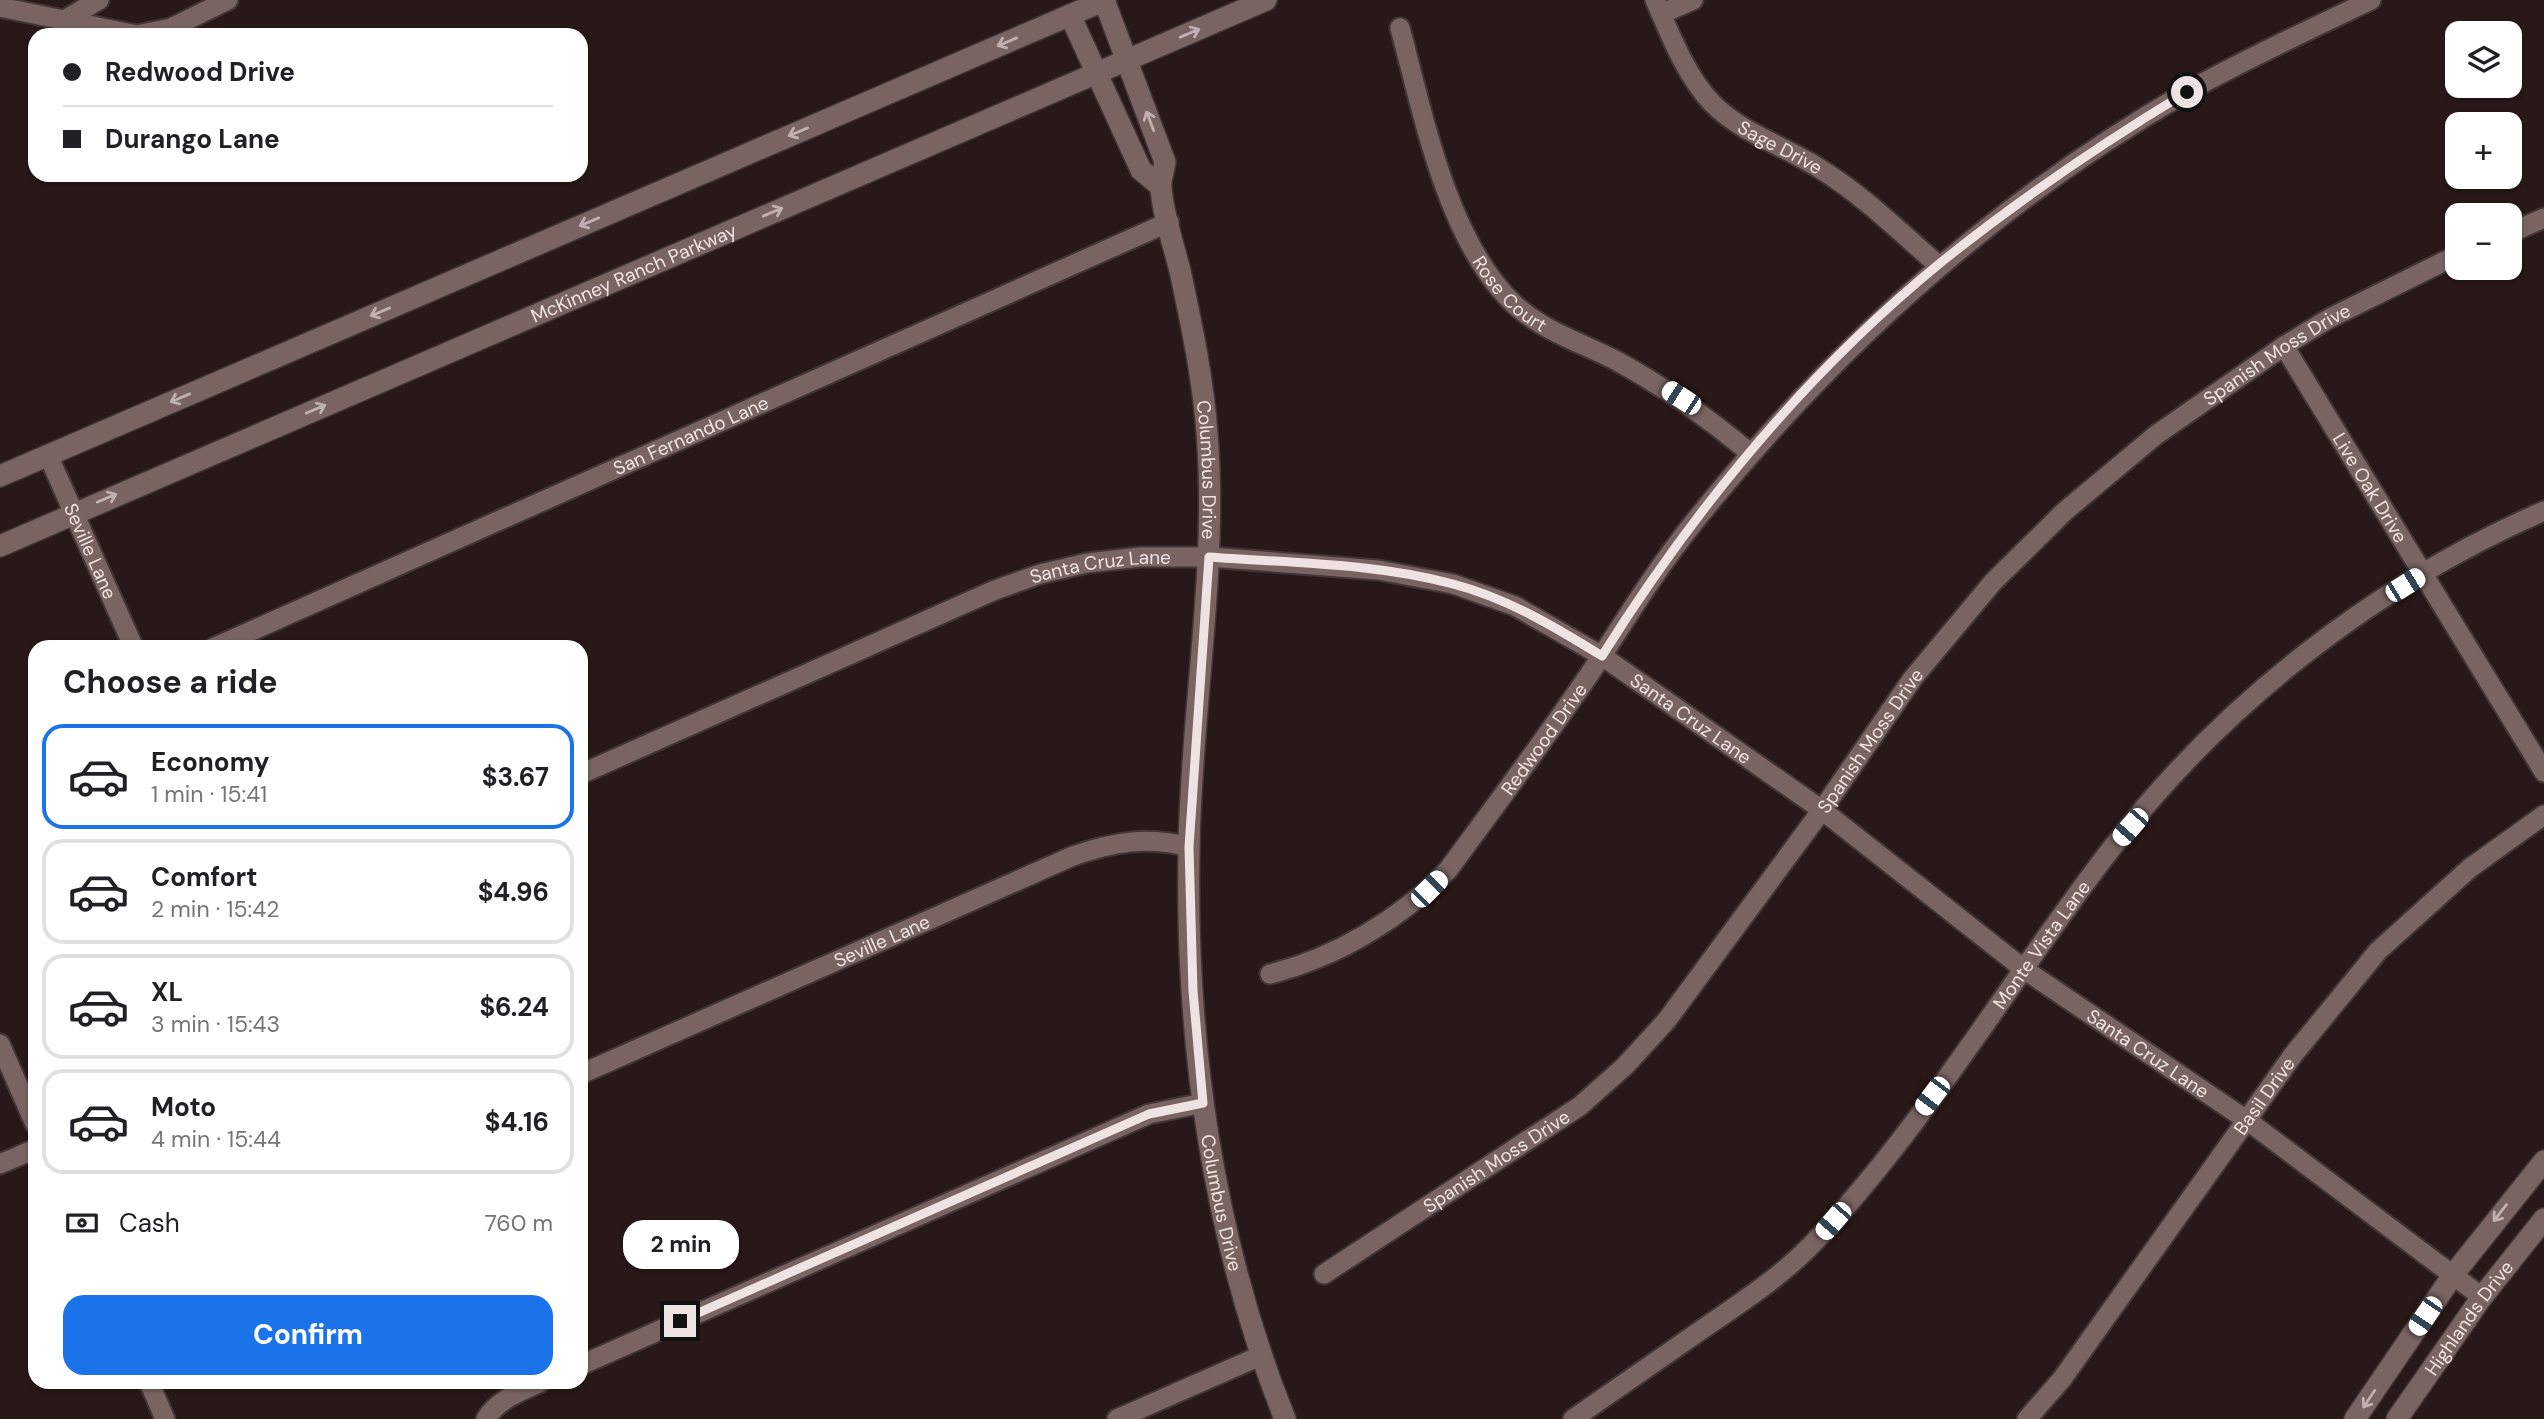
<!DOCTYPE html>
<html lang="en">
<head>
<meta charset="utf-8">
<style>
  :root { --surface:#fff; --page:#f2f2f2; --text:#202124; --muted:#757577; --line:#e0e0e0; --accent:#1a73e8 }
  body { margin:0; font-family:"DM Sans",sans-serif; background:var(--page); color:var(--text); height:100vh; display:flex; flex-direction:column; font-size:26px; white-space:nowrap }
  * { box-sizing:border-box; margin:0 }
  p { font-size:23px; color:var(--muted) }
  .icon { flex:none; width:38px; height:38px; fill:none; stroke:currentColor; stroke-width:2; stroke-linecap:round; stroke-linejoin:round }
  .map { position:relative; flex:1; overflow:hidden }
  .details { position:absolute; left:28px; top:640px; width:560px; height:749px; display:flex; flex-direction:column; background:var(--surface); border-radius:21px; box-shadow:0 2px 5px #0004 }
  .details>* { flex:none }
  .top-card { position:absolute; left:28px; top:28px; width:560px; height:154px; border-radius:21px; box-shadow:0 2px 5px #0004; display:grid; align-content:center; height:154px; padding:0 35px; background:var(--surface) }
  .controls { position:absolute; left:2445px; top:21px; display:grid; gap:14px }
  .controls a { display:grid; place-items:center; width:77px; height:77px; border-radius:14px; background:var(--surface); box-shadow:0 2px 5px #0004; font-size:35px }
  .end { position:absolute; width:32px; height:32px; margin:-16px; border:9px solid #efe3e2; background:#111; box-shadow:0 0 0 4px #111 }
  .from { border-radius:50% }
  .bubble { position:absolute; height:49px; border-radius:21px; background:var(--surface); box-shadow:0 2px 5px #0004; font-size:23px; font-weight:700; line-height:49px; text-align:center }
  .car { position:absolute; width:21px; height:42px; margin:-21px -10px; border-radius:9px; box-shadow:0 0 5px 2px #0007; background:linear-gradient(#fff 24%,#345 0 40%,#fff 0 76%,#345 0 86%,#fff 0) }
  .top-card b { display:flex; align-items:center; gap:24px; height:66px; font-size:26px }
  .top-card b+b { border-top:2px solid var(--line) }
  .top-card i { width:18px; height:18px; background:var(--text) }
  ul { padding:0; list-style:none }
  li { display:flex; align-items:center; gap:21px; height:105px; margin:0 14px 10px; padding:0 21px; border:4px solid var(--line); border-radius:21px }
  li div { flex:1 }
  li b { display:block; font-size:26px }
  li em { font-style:normal; font-weight:700 }
  li.selected { border-color:var(--accent) }
  li>.icon { width:63px; height:63px; stroke-width:1.5 }
  h2 { padding:0 35px; font-size:32px; line-height:84px }
  .pay { display:flex; align-items:center; gap:18px; height:77px; padding:0 35px; font-size:26px }
  .pay p { margin-inline-start:auto }
  .action { display:flex; gap:14px; margin-top:auto; padding:14px 35px }
  .action a { flex:1; height:80px; border-radius:21px; background:var(--accent); color:#fff; font-size:28px; font-weight:700; line-height:80px; text-align:center }
  .map>svg:first-child { display:block }
  .lines { fill:none; stroke-linecap:round; stroke-linejoin:round }
  .street-casing { stroke:#413535; stroke-width:23 }
  .secondary-casing { stroke:#413535; stroke-width:24 }
  .street { stroke:#796462; stroke-width:19 }
  .secondary { stroke:#796462; stroke-width:21 }
  .oneway { stroke:#c0b0af }
  .route { stroke:#efe3e2; stroke-width:9 }
  .labels { text-anchor:middle; dominant-baseline:central; stroke-width:5; stroke-linejoin:round; paint-order:stroke }
  .street-label { font-size:19px; fill:#efe3e2; stroke:#281817 }
</style>
</head>
<body>
<div class="map">
<svg width="2544" height="1419" viewBox="0 0 2544 1419">
  <rect width="100%" height="100%" fill="#281817"/>
  <g class="lines">
    <defs>
      <g id="street">
        <path id="s1" d="M 1655,0 C 1670,34 1686,76 1712,103 C 1741,133 1787,147 1822,170 C 1865,197 1900,232 1938,265"/>
        <polyline points="0,7 137,35 171,28 228,0"/>
        <polyline points="1661,14 1693,0"/>
        <polyline points="66,19 99,0"/>
        <path id="s2" d="M 1400,28 C 1423,113 1445,230 1506,296 C 1536,329 1578,341 1615,360 C 1665,387 1707,417 1750,453"/>
        <polyline points="2510,233 2544,218"/>
        <path id="s3" d="M 2284,346 L 2544,772"/>
        <path id="s4" d="M 48,455 L 134,648"/>
        <path id="s5" d="M 213,648 L 1169,222"/>
        <path id="s6" d="M 581,774 L 995,590 L 1040,574 L 1087,563 L 1140,557 L 1209,557 L 1378,570 L 1453,584 L 1515,606 L 1602,656 L 1822,810 L 2025,970 L 2248,1121 L 2482,1297"/>
        <path id="s7" d="M 1270,974 C 1337,957 1399,920 1448,870 C 1500,799 1554,728 1603,654 C 1632,609 1661,563 1695,521 C 1832,350 1994,203 2185,93 C 2245,59 2309,30 2371,0"/>
        <polyline points="0,1044 35,1124"/>
        <path id="s8" d="M 581,1074 L 1073,856 C 1113,842 1147,836 1189,847"/>
        <polyline points="0,1164 35,1149"/>
        <path id="s9" d="M 1324,1274 L 1580,1106 L 1625,1066 L 1667,1020 L 1822,810 L 1913,678 L 1993,582 L 2065,511 L 2156,435 L 2284,346 L 2330,318 L 2457,255"/>
        <polyline points="581,1365 1149,1114 1203,1103"/>
        <polyline points="149,1382 165,1419"/>
        <path d="M 486,1419 C 497,1400 521,1391 541,1382"/>
        <polyline points="1117,1419 1260,1356"/>
        <path id="s10" d="M 1573,1419 C 1618,1388 1662,1357 1707,1326 C 1745,1300 1786,1273 1818,1238 C 1929,1119 2012,977 2111,849 C 2222,704 2376,584 2544,511"/>
        <path id="s11" d="M 2027,1419 L 2062,1379 L 2293,1055 L 2378,951 L 2470,868 L 2544,815"/>
      </g>
      <g id="secondary">
        <path id="s12" d="M 1104,0 L 1165,162 C 1164,170 1160,180 1161,187 C 1162,212 1175,249 1181,275 C 1192,327 1203,379 1207,433 C 1218,571 1191,710 1189,848 C 1185,1042 1213,1239 1285,1419"/>
        <polyline points="1070,15 1141,170 1160,186"/>
        <polyline points="0,476 1105,0"/>
        <path id="s13" d="M 0,546 L 1266,0"/>
        <polyline points="2355,1419 2453,1275 2544,1161"/>
        <path id="s14" d="M 2397,1419 L 2482,1297 L 2544,1219"/>
      </g>
    </defs>
    <use href="#street" class="street-casing"/>
    <use href="#secondary" class="secondary-casing"/>
    <use href="#street" class="street"/>
    <use href="#secondary" class="secondary"/>
  </g>
  <defs><path id="oneway-shaft" d="M-6 0H5M1.5-3L5.5 0L1.5 3" fill="none" stroke-width="1.6" stroke-linecap="round" stroke-linejoin="round" transform="scale(1.75)"/></defs>
  <g class="oneway">
    <use href="#oneway-shaft" transform="translate(1190 33) rotate(-23)"/>
    <use href="#oneway-shaft" transform="translate(1007 42) rotate(157)"/>
    <use href="#oneway-shaft" transform="translate(1150 121) rotate(-111)"/>
    <use href="#oneway-shaft" transform="translate(798 132) rotate(157)"/>
    <use href="#oneway-shaft" transform="translate(773 212) rotate(-23)"/>
    <use href="#oneway-shaft" transform="translate(589 222) rotate(157)"/>
    <use href="#oneway-shaft" transform="translate(380 312) rotate(157)"/>
    <use href="#oneway-shaft" transform="translate(180 398) rotate(157)"/>
    <use href="#oneway-shaft" transform="translate(316 409) rotate(-23)"/>
    <use href="#oneway-shaft" transform="translate(107 498) rotate(-23)"/>
    <use href="#oneway-shaft" transform="translate(2500 1213) rotate(128)"/>
    <use href="#oneway-shaft" transform="translate(2369 1399) rotate(124)"/>
  </g>
  <g class="lines">
    <path class="route" d="M 680,1321 L 1149,1114 L 1203,1103 L 1193,991 L 1189,847 L 1209,557 C 1289,563 1375,563 1453,584 C 1507,598 1555,627 1602,656 C 1693,511 1806,373 1939,264 C 2017,201 2101,144 2187,92"/>
  </g>
  <g class="labels">
    <g class="street-label">
      <text stroke="none"><textPath href="#s1" startOffset="200">Sage Drive</textPath></text>
      <text stroke="none"><textPath href="#s13" startOffset="690">McKinney Ranch Parkway</textPath></text>
      <text stroke="none"><textPath href="#s2" startOffset="292">Rose Court</textPath></text>
      <text stroke="none"><textPath href="#s9" startOffset="1340">Spanish Moss Drive</textPath></text>
      <text stroke="none"><textPath href="#s5" startOffset="523">San Fernando Lane</textPath></text>
      <text stroke="none"><textPath href="#s12" startOffset="486">Columbus Drive</textPath></text>
      <text stroke="none"><textPath href="#s3" startOffset="166">Live Oak Drive</textPath></text>
      <text stroke="none"><textPath href="#s4" startOffset="105">Seville Lane</textPath></text>
      <text stroke="none"><textPath href="#s6" startOffset="562">Santa Cruz Lane</textPath></text>
      <text stroke="none"><textPath href="#s6" startOffset="1192">Santa Cruz Lane</textPath></text>
      <text stroke="none"><textPath href="#s7" startOffset="371">Redwood Drive</textPath></text>
      <text stroke="none"><textPath href="#s9" startOffset="774">Spanish Moss Drive</textPath></text>
      <text stroke="none"><textPath href="#s8" startOffset="329">Seville Lane</textPath></text>
      <text stroke="none"><textPath href="#s10" startOffset="674">Monte Vista Lane</textPath></text>
      <text stroke="none"><textPath href="#s6" startOffset="1759">Santa Cruz Lane</textPath></text>
      <text stroke="none"><textPath href="#s11" startOffset="401">Basil Drive</textPath></text>
      <text stroke="none"><textPath href="#s9" startOffset="206">Spanish Moss Drive</textPath></text>
      <text stroke="none"><textPath href="#s12" startOffset="1222">Columbus Drive</textPath></text>
      <text stroke="none"><textPath href="#s14" startOffset="124">Highlands Drive</textPath></text>
    </g>
  </g>
</svg>
<div class="controls">
<a><svg class="icon" aria-label="layers" viewBox="0 0 24 24"><path d="M12 4l9 5-9 5-9-5zM3 14l9 5 9-5"/></svg></a>
<a>+</a>
<a>−</a>
</div>
<i class="end from" style="left:2187px;top:92px"></i>
<i class="end" style="left:680px;top:1321px"></i>
<div class="bubble" style="left:623px;top:1220px;width:116px">2 min</div>
<i class="car" style="left:1681px;top:398px;rotate:303deg"></i>
<i class="car" style="left:2405px;top:585px;rotate:58deg"></i>
<i class="car" style="left:2130px;top:827px;rotate:221deg"></i>
<i class="car" style="left:1429px;top:889px;rotate:45deg"></i>
<i class="car" style="left:1932px;top:1096px;rotate:217deg"></i>
<i class="car" style="left:1833px;top:1221px;rotate:221deg"></i>
<i class="car" style="left:2425px;top:1316px;rotate:214deg"></i>
<div class="top-card">
<b><i class="from"></i>Redwood Drive</b>
<b><i></i>Durango Lane</b>
</div>
<section class="details">
<h2>Choose a ride</h2>
<ul>
<li class="selected"><svg class="icon" aria-label="car" viewBox="0 0 24 24"><path d="M5 17H2v-5l4-1 3-4h7l3 4 3 1v5h-3M9 17h6M6 11h13"/><circle cx="7" cy="17" r="2"/><circle cx="17" cy="17" r="2"/></svg><div><b>Economy</b><p>1 min · 15:41</p></div><em>$3.67</em></li>
<li><svg class="icon" aria-label="car" viewBox="0 0 24 24"><path d="M5 17H2v-5l4-1 3-4h7l3 4 3 1v5h-3M9 17h6M6 11h13"/><circle cx="7" cy="17" r="2"/><circle cx="17" cy="17" r="2"/></svg><div><b>Comfort</b><p>2 min · 15:42</p></div><em>$4.96</em></li>
<li><svg class="icon" aria-label="car" viewBox="0 0 24 24"><path d="M5 17H2v-5l4-1 3-4h7l3 4 3 1v5h-3M9 17h6M6 11h13"/><circle cx="7" cy="17" r="2"/><circle cx="17" cy="17" r="2"/></svg><div><b>XL</b><p>3 min · 15:43</p></div><em>$6.24</em></li>
<li><svg class="icon" aria-label="car" viewBox="0 0 24 24"><path d="M5 17H2v-5l4-1 3-4h7l3 4 3 1v5h-3M9 17h6M6 11h13"/><circle cx="7" cy="17" r="2"/><circle cx="17" cy="17" r="2"/></svg><div><b>Moto</b><p>4 min · 15:44</p></div><em>$4.16</em></li>
</ul>
<div class="pay"><svg class="icon" aria-label="cash" viewBox="0 0 24 24"><path d="M3 7h18v10H3z"/><circle cx="12" cy="12" r="2"/></svg>Cash<p>760 m</p></div>
<div class="action"><a>Confirm</a></div>
</section>
</div>
</body>
</html>
